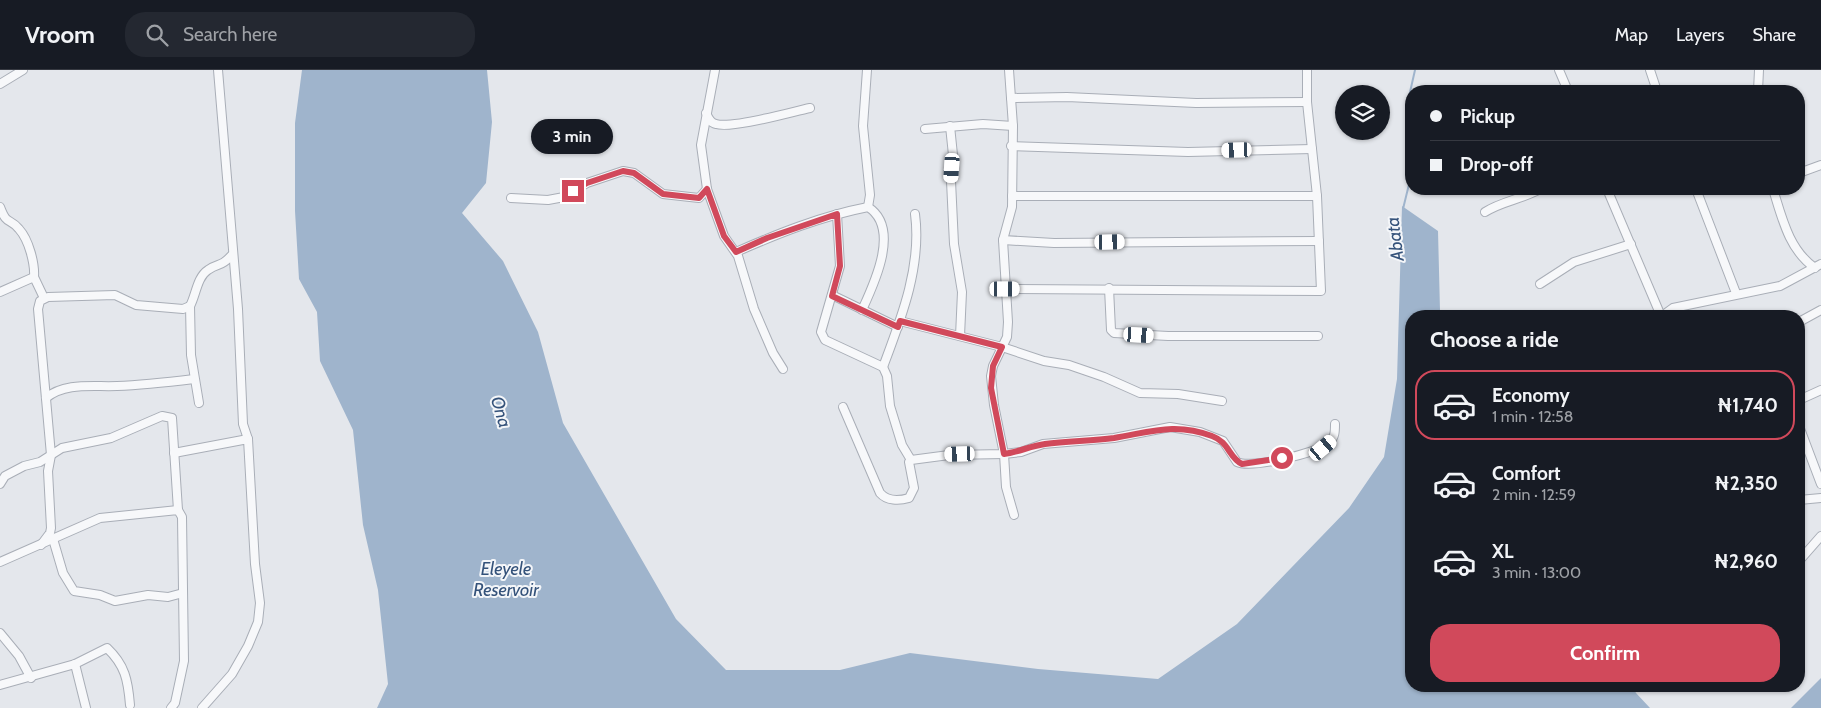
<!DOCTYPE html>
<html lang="en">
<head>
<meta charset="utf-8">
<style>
  :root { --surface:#171b24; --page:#242831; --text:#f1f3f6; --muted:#9ea1a6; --line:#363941; --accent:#d1495b }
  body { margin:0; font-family:Cabin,sans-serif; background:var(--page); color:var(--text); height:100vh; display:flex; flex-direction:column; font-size:19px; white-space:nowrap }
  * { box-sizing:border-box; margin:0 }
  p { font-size:16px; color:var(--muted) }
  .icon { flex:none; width:28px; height:28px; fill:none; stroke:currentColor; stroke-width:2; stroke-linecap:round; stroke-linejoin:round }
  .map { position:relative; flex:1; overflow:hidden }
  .side { position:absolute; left:1405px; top:240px; width:400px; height:382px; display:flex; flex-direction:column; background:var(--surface); border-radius:20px; box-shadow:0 1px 4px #0004 }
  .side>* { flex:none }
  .banner { position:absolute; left:1405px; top:15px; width:400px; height:110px; border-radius:20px; box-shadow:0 1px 4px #0004; display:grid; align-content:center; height:110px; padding:0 25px; background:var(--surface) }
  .buttons { position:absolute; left:1335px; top:15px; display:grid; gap:10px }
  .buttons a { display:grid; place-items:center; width:55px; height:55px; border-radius:50%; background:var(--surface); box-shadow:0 1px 4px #0004; font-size:25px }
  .end { position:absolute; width:22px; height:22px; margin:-11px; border:6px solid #d1495b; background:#fff; box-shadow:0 0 0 2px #fff }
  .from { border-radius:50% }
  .bubble { position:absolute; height:35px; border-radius:18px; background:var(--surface); box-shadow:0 1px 4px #0004; font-size:16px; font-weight:700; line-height:35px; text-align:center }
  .car { position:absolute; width:15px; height:30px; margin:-15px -8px; border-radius:6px; box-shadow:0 0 4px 1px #0007; background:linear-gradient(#fff 24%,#345 0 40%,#fff 0 76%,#345 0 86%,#fff 0) }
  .banner b { display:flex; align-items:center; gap:18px; height:48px; font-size:19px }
  .banner b+b { border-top:1px solid var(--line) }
  .banner i { width:12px; height:12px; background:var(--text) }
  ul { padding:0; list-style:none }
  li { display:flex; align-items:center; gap:15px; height:70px; margin:0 10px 8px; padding:0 15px; border:2px solid transparent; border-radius:20px }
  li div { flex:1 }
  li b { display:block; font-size:19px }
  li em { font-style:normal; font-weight:700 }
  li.current { border-color:var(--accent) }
  li>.icon { width:45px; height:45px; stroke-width:1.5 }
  h2 { padding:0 25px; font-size:22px; line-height:60px }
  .cta { display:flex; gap:10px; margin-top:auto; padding:10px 25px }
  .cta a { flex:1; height:58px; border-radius:20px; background:var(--accent); color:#fff; font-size:20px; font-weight:700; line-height:58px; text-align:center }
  header { display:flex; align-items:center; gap:30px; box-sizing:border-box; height:70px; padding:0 25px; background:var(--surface); border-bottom:1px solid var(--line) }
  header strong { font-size:24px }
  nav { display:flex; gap:28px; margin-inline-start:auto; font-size:18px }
  .search { width:350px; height:45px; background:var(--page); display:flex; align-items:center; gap:12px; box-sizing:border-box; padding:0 18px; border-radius:20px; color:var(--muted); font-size:19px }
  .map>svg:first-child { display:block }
  .water { fill:#9fb4cc }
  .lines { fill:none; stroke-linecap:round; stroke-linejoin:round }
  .stream { stroke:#9fb4cc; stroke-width:2 }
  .minor-casing { stroke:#a9aeb7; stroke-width:10 }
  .minor { stroke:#f7f8fa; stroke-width:8 }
  .route { stroke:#d1495b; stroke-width:6 }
  .labels { text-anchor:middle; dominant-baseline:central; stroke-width:4; stroke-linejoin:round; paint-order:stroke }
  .water-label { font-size:18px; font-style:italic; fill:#34527a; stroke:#f4f6f9 }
</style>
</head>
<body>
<header>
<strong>Vroom</strong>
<div class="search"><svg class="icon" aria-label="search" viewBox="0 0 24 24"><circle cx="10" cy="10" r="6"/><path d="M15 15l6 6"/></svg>Search here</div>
<nav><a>Map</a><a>Layers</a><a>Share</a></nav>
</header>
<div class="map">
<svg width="1821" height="638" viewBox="0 0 1821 638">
  <rect width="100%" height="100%" fill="#e4e7ec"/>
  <g class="water">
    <polygon points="302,0 487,0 492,52 486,113 462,143 503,191 538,262 563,353 676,549 726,600 840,600 910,583 1038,599 1158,609 1237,554 1349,438 1384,387 1397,309 1402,136 1438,161 1440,240 1444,246 1411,246 1411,616 1632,616 1636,623 1650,638 377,638 388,614 378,520 363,455 353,360 320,291 317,242 299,209 295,141 295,53"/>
    <polygon points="1821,608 1821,638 1791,638"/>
  </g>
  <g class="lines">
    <polyline class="stream" points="1403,139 1411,106 1408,31 1415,0"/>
    <defs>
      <g id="minor">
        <polyline points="218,0 238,239 243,354 248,369"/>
        <polyline points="715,0 701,75 707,119 724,166 738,186 754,239 773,283 783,299"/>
        <polyline points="867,0 863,56 870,125 868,137"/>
        <polyline points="1009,0 1013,56 1012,137 1003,170 1008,252 1007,267 993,296 991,306 994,335 1004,384 1006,417 1014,445"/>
        <polyline points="1559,0 1568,21"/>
        <polyline points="1650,0 1657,21"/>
        <polyline points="0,14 23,0"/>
        <polyline points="1758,21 1759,0"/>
        <polyline points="1011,28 1067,27 1196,33 1307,32"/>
        <path d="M 706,43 C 708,47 710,53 716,54 C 732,59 791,42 810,38"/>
        <polyline points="950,56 953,85 951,111 954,174 962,222 960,266"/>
        <polyline points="925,59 983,54 1013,56"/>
        <polyline points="1011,76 1188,82 1312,79"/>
        <polyline points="1799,103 1821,95"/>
        <polyline points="1607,119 1661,246"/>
        <polyline points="1696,119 1736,223"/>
        <path d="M 1773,119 C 1782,148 1789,180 1815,198"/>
        <polyline points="1012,126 1317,126"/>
        <polyline points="511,128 548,130 564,127 587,113 623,101 634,103 663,124 699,128 707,119"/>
        <path d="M 0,137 C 7,156 9,147 19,159 C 29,170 35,194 34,207"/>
        <path d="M 1485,142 C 1502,131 1523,129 1540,119"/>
        <path d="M 837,144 L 840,196 L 821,262 L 825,270 L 883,297 L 887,306 L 890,336 L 902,375 L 911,390 L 909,392 L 914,418 L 909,428 C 899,431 887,431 880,423 L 843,337"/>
        <polyline points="1003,170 1054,173 1319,171"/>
        <path d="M 736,182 C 779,163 822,146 868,137 C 901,158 874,214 862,240"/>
        <polyline points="1540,214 1574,192 1631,174"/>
        <polyline points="1109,218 1111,260 1114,263 1168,266 1318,266"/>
        <polyline points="1005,219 1321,221 1317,126 1307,32 1307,0"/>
        <polyline points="0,222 34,207 44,228"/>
        <polyline points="832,225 898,257"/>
        <polyline points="190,236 191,285 199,333"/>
        <polyline points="1662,246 1673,238 1780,216 1821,194"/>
        <polyline points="900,251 1002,277 1044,291 1069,295 1104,307 1140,323 1178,324 1222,331"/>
        <polyline points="1799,252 1821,240"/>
        <path d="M 883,297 C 901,249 922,196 915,144"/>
        <path d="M 46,328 C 65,312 93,317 117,316 C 143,315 169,312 194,309"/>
        <polyline points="1799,330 1821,320"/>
        <polyline points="1799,356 1821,414"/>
        <polyline points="174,383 248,369 255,494 260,533 258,552 248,576 232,604 202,638"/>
        <path d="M 911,390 L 949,385 L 1004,384 L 1021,382 L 1043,374 L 1114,368 L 1170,357 L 1200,362 L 1223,371 L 1237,392 C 1251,399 1317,383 1329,373 C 1335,367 1335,362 1335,354"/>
        <polyline points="0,414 5,406 24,396 40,392 62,378 111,368 162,346 172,348 178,440"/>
        <polyline points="1799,430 1821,428"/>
        <polyline points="53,469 63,503 74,521 100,525 115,531 148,525 168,527 183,523"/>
        <path d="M 41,475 L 50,463 L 51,458 L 48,401 L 51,385 L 38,239 L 40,231 L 48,227 L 115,225 L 136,235 L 183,239 L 190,236 C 196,225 197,207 208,200 C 219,192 220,198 232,185"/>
        <polyline points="1799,491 1821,466"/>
        <polyline points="0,492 100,448 178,440 182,447 184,591 175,633 171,638"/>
        <polyline points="0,563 19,586 31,608"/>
        <polyline points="75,594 86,638"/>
        <path d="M 0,615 L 75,594 L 107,578 C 125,595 128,610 130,635"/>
      </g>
    </defs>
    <use href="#minor" class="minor-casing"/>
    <use href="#minor" class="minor"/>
  </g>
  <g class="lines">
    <path class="route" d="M 573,121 L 587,113 L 623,101 L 634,103 L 663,124 L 699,128 L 707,119 L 724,166 L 736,182 L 767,168 L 837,144 L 840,196 L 832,226 L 898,257 L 900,251 L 1002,277 L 993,296 L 991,318 L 1004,384 C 1018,382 1031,376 1045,374 C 1068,371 1091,371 1114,368 C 1151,362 1175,352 1212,366 C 1229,372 1229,388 1242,394 L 1282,388"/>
  </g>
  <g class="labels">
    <g class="water-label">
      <text transform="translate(1395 169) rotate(-97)">Abata</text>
      <text transform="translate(501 342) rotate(74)">Ona</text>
      <text x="506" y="499">Eleyele<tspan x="506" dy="21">Reservoir</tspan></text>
    </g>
  </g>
</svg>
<div class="buttons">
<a><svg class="icon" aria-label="layers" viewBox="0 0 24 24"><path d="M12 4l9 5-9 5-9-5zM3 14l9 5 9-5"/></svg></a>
</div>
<i class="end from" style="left:1282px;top:388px"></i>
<i class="end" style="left:573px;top:121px"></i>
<div class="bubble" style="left:531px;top:49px;width:82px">3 min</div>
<i class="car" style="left:1237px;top:80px;rotate:268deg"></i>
<i class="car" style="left:952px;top:98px;rotate:184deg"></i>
<i class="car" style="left:1110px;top:172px;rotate:89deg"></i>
<i class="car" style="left:1005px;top:219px;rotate:90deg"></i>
<i class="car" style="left:1139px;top:265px;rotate:93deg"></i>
<i class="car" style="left:1323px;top:378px;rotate:50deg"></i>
<i class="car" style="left:960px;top:384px;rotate:268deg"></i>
<div class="banner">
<b><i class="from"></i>Pickup</b>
<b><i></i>Drop-off</b>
</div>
<section class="side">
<h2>Choose a ride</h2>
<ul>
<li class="current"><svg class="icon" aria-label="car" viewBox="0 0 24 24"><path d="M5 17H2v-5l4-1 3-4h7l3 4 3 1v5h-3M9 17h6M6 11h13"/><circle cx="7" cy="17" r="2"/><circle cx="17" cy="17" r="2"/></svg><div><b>Economy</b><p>1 min · 12:58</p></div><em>₦1,740</em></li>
<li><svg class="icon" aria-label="car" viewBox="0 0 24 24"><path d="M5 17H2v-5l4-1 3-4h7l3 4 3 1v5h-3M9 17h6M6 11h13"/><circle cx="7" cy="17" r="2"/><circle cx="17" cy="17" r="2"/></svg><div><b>Comfort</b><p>2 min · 12:59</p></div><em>₦2,350</em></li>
<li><svg class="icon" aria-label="car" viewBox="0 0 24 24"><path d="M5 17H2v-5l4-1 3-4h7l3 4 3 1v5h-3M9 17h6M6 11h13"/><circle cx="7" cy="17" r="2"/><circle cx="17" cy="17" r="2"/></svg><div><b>XL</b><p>3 min · 13:00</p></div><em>₦2,960</em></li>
</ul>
<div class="cta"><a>Confirm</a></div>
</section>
</div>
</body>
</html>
